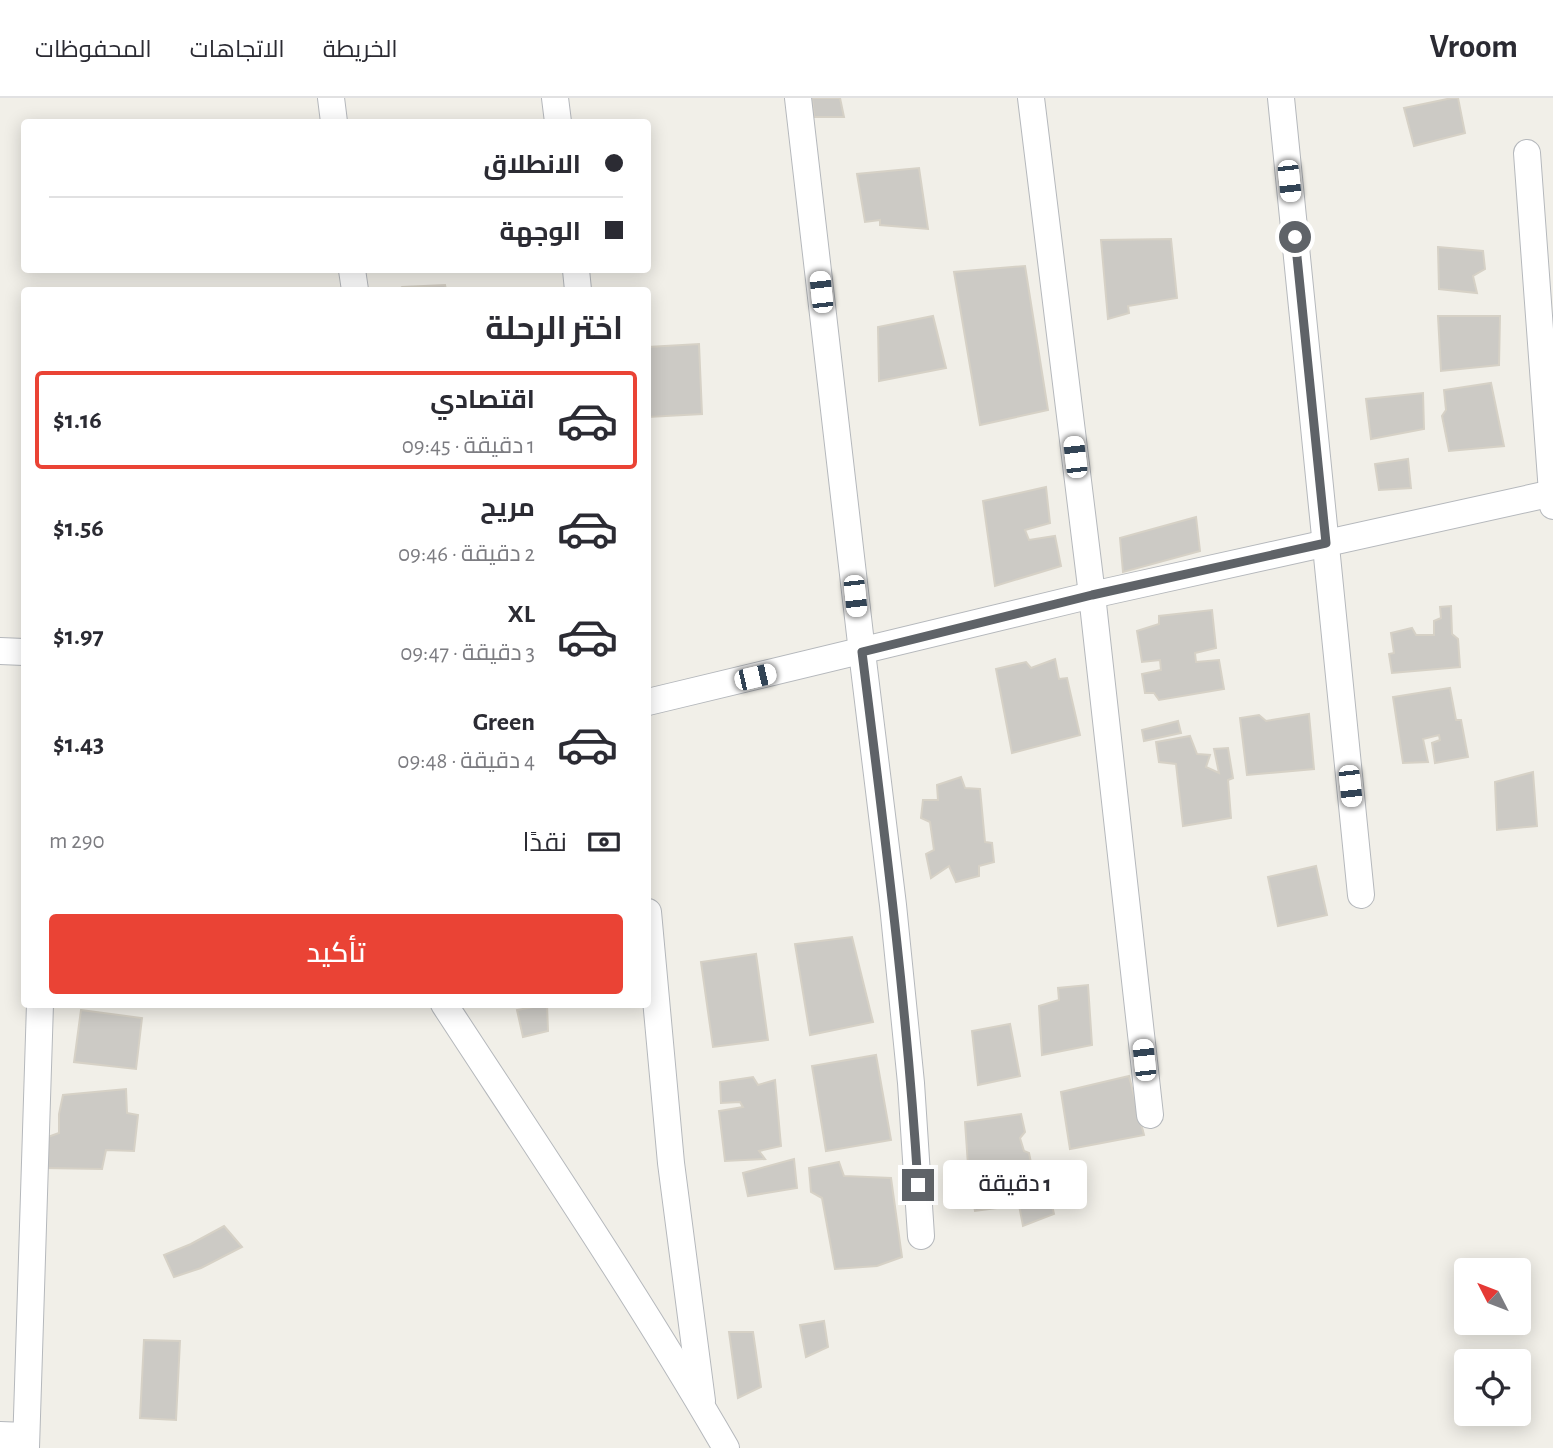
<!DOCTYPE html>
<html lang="ar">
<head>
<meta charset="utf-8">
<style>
  :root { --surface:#fff; --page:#f2f2f3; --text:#2b2b33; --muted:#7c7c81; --line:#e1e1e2; --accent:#ea4335 }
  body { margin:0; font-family:"Alegreya Sans",Cairo,sans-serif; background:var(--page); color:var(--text); direction:rtl; height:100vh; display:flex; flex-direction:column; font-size:26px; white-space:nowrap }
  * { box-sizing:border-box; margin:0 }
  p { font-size:23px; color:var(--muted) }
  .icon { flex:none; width:38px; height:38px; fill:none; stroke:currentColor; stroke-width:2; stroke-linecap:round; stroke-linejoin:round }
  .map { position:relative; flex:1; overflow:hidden; direction:ltr }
  .drawer { position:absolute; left:21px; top:189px; width:630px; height:721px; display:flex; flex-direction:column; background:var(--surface); border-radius:7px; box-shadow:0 4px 18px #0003; direction:rtl }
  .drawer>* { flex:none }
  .top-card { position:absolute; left:21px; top:21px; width:630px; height:154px; border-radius:7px; box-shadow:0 4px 18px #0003; direction:rtl; display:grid; align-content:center; height:154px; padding:0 28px; background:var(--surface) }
  .needle { width:46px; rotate:312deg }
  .tools { position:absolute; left:1454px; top:1160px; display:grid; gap:14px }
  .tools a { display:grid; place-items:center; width:77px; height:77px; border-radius:7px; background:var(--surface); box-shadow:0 4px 18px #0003; font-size:35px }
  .end { position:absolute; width:32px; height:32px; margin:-16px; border:9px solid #5f6368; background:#fff; box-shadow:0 0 0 4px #fff }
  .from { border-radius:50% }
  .bubble { position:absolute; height:49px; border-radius:7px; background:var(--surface); box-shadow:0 4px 18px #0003; font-size:23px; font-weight:600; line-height:49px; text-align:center; direction:rtl }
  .car { position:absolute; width:21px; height:42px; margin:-21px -10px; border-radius:9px; box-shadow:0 0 5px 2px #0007; background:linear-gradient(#fff 24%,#345 0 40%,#fff 0 76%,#345 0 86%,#fff 0) }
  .top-card b { display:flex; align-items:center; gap:24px; height:66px; font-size:26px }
  .top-card b+b { border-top:2px solid var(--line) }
  .top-card i { width:18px; height:18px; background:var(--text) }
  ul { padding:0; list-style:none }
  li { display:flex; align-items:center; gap:21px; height:98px; margin:0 14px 10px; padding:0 14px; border:4px solid transparent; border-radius:7px }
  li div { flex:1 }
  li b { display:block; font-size:26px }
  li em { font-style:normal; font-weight:600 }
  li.active { border-color:var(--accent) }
  li>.icon { width:63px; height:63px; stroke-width:1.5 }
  h2 { padding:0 28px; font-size:32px; line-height:84px }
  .pay { display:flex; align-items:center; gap:18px; height:77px; padding:0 28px; font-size:26px }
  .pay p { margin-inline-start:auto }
  .cta { display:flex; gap:14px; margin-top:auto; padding:14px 28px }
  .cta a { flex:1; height:80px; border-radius:7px; background:var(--accent); color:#fff; font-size:28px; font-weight:600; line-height:80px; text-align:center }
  header { display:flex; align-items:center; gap:42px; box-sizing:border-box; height:98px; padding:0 35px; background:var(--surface); border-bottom:2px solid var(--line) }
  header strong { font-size:33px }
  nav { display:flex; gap:38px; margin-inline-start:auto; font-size:24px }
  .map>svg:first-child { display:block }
  .building { fill:#cccac5; stroke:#d6d1c6; stroke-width:2 }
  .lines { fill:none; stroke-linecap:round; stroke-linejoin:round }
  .minor-casing { stroke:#b5b8bc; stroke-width:28 }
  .minor { stroke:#fff; stroke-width:26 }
  .route { stroke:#5f6368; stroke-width:9 }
</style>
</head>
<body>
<header>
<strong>Vroom</strong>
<nav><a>الخريطة</a><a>الاتجاهات</a><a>المحفوظات</a></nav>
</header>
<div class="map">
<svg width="1553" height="1350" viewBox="0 0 1553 1350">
  <rect width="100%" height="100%" fill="#f1efe8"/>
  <g class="building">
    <polygon points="812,0 840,0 844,19 814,19"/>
    <polygon points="1452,0 1458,0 1465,35 1414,48 1404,10"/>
    <polygon points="919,70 928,131 880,127 880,122 865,124 857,76"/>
    <polygon points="1171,141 1177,200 1128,208 1129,215 1108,221 1101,142"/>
    <polygon points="1438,149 1483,153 1485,171 1473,178 1477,195 1439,191"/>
    <polygon points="1025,168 1048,312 980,327 954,174"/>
    <polygon points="445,187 446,192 399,192 402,189"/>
    <polygon points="933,218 946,270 879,283 878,229"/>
    <polygon points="1438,218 1500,218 1499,267 1441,273"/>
    <polygon points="699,246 702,316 648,319 648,249"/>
    <polygon points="1491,285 1504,348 1449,353 1442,318 1446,312 1444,292"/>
    <polygon points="1423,295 1424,331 1371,341 1366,301"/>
    <polygon points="1408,361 1411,390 1379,392 1375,366"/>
    <polygon points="1046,389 1050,425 1025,432 1029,442 1055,438 1061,468 995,488 983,403"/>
    <polygon points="1196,419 1200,453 1123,474 1120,440"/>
    <polygon points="1451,508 1452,536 1458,541 1460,569 1392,575 1389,556 1394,555 1391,535 1412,530 1416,537 1434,537 1434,523 1441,520 1440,509"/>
    <polygon points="1212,512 1216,550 1195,555 1196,564 1219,562 1224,591 1159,602 1154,595 1145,595 1142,576 1161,572 1160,562 1142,564 1137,533 1159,526 1159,518"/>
    <polygon points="1055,561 1059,581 1067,580 1080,637 1012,655 996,571 1026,564 1031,570"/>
    <polygon points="1450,590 1456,622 1461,622 1468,659 1435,665 1432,645 1440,642 1439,637 1423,641 1428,664 1403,665 1393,599"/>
    <polygon points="1309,616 1314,671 1247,677 1240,620 1259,617 1266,623"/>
    <polygon points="1178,623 1181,635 1144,643 1142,632"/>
    <polygon points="1190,638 1197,656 1210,657 1206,669 1219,675 1214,651 1228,650 1233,680 1228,682 1231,720 1183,728 1176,666 1159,664 1156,644"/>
    <polygon points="1533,674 1537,728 1497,732 1495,684"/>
    <polygon points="961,679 965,690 980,691 985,744 992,745 994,764 979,768 979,778 956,784 949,768 931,780 926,756 934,752 930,724 921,720 923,702 938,702 937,687"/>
    <polygon points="1316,768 1327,817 1278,828 1268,779"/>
    <polygon points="852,839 873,924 810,937 795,846"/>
    <polygon points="756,856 768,942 713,949 701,864"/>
    <polygon points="1088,887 1092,947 1042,957 1039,908 1059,902 1058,890"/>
    <polygon points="534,906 547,906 548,933 523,939 517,912 534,909"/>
    <polygon points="81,912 142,920 136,971 74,964"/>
    <polygon points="1010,926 1020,978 978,987 972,933"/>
    <polygon points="876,957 891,1042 826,1053 812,968"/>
    <polygon points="1129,978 1144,1037 1070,1051 1061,994"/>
    <polygon points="753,979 758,987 775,982 781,1048 759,1053 765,1061 725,1063 719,1013 743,1009 740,1004 721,1005 720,984"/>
    <polygon points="126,991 127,1015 138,1017 134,1053 106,1052 102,1071 44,1070 45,1040 59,1035 59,1016 63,997"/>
    <polygon points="1021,1016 1025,1034 1020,1040 1024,1053 1029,1055 1038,1099 1049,1095 1054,1116 1023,1128 1019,1107 975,1113 968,1074 990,1067 988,1063 968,1067 965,1024"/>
    <polygon points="794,1061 797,1090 748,1098 743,1075"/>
    <polygon points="839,1064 844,1078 891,1080 902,1159 877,1168 835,1171 822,1100 811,1094 809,1070"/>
    <polygon points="224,1128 242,1149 201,1170 174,1179 164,1157 191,1146"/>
    <polygon points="824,1223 828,1249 806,1259 800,1227"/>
    <polygon points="729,1234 753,1234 761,1289 738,1300"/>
    <polygon points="144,1242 180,1243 176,1322 140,1320"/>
  </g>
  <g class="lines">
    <defs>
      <g id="minor">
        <polyline points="331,0 334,24"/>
        <polyline points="555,0 558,24"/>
        <polyline points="798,0 862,554 893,807 911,985 921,1138"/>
        <polyline points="1031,0 1092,497 1150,1017"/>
        <polyline points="1281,0 1361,797"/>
        <polyline points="1527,55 1553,408"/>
        <polyline points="352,172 355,192"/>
        <polyline points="576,172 578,192"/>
        <polyline points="0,553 24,554"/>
        <polyline points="648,604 1092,497 1553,395"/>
        <polyline points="648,814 671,1065 702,1303"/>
        <path d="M 444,906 C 540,1053 638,1198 726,1350"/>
        <polyline points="0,1337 26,1338"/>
        <polyline points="26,1350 40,906"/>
      </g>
    </defs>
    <use href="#minor" class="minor-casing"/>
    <use href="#minor" class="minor"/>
  </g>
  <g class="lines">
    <path class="route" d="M 918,1087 C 907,908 884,731 862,554 L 1092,497 L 1326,445 L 1295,139"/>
  </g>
</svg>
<div class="tools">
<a><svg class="needle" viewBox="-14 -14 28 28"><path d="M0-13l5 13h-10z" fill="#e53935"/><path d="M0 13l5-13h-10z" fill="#7c7c81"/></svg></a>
<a><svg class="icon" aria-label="locate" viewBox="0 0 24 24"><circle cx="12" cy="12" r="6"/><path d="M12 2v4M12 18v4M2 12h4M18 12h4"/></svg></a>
</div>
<i class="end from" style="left:1295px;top:139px"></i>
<i class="end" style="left:918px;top:1087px"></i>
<div class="bubble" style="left:943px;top:1062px;width:144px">1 دقيقة</div>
<i class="car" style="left:1289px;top:83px;rotate:174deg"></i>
<i class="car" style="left:821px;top:194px;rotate:354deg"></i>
<i class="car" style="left:1075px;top:359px;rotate:353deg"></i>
<i class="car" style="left:855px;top:498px;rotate:174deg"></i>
<i class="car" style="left:755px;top:579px;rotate:77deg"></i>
<i class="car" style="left:1350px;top:688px;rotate:174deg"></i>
<i class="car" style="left:1144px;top:962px;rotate:354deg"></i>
<div class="top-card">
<b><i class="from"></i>الانطلاق</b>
<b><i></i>الوجهة</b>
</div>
<section class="drawer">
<h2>اختر الرحلة</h2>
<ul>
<li class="active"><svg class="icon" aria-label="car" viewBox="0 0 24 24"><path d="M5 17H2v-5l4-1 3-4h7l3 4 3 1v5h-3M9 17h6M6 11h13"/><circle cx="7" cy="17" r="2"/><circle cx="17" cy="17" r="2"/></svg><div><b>اقتصادي</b><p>1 دقيقة · 09:45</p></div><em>$1.16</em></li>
<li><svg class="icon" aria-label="car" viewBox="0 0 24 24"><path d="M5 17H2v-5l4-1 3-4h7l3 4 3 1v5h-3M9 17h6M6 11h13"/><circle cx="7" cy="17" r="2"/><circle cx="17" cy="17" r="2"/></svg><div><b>مريح</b><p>2 دقيقة · 09:46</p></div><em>$1.56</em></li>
<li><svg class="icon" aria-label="car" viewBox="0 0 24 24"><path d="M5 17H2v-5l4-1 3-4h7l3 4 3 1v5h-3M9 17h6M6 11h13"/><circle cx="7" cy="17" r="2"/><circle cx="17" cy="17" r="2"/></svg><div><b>XL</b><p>3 دقيقة · 09:47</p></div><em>$1.97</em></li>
<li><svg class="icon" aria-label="car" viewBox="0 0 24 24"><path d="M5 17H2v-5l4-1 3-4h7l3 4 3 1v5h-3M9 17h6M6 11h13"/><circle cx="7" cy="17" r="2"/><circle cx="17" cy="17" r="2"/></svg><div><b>Green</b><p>4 دقيقة · 09:48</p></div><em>$1.43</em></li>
</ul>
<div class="pay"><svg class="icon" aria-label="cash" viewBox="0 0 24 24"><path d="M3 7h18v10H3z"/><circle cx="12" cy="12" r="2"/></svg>نقدًا<p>290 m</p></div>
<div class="cta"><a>تأكيد</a></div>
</section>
</div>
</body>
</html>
